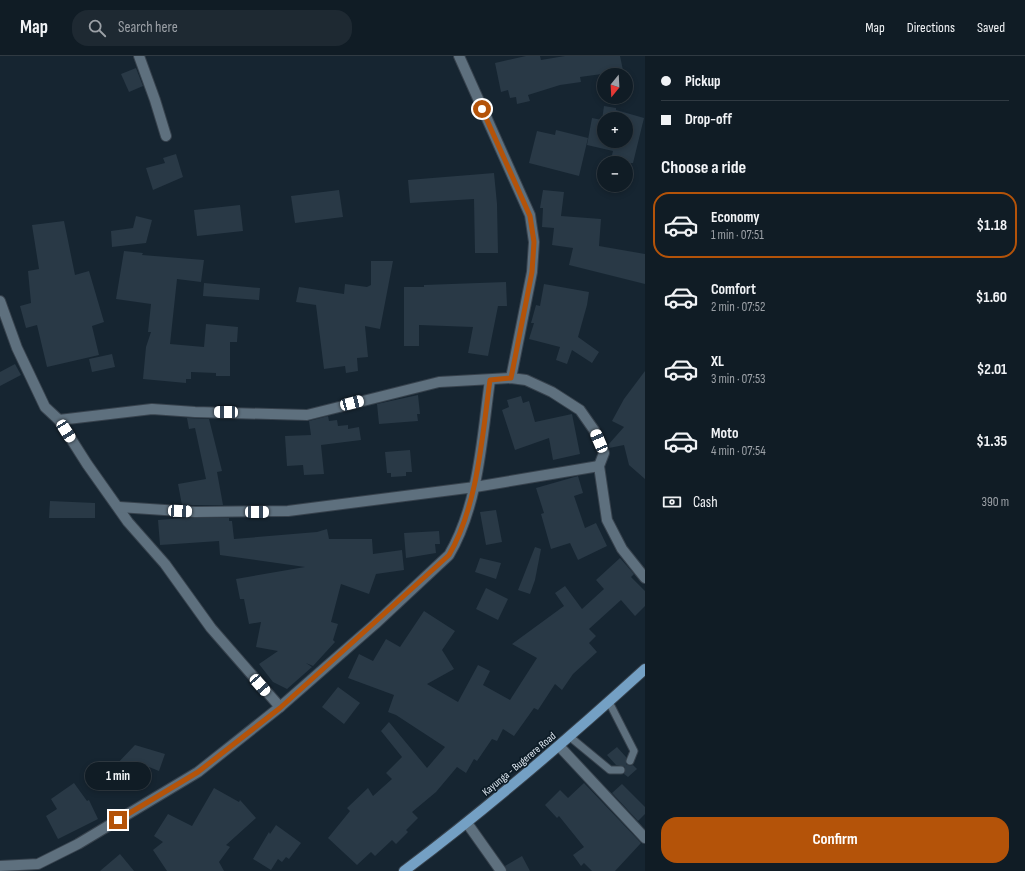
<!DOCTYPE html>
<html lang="en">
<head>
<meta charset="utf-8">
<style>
  :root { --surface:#101c25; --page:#1e2932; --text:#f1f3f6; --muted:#9ca1a7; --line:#303a42; --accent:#b45309 }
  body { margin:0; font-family:"Sofia Sans Condensed",sans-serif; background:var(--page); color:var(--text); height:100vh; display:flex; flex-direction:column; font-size:15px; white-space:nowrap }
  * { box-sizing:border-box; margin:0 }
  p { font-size:13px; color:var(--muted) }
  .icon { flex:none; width:22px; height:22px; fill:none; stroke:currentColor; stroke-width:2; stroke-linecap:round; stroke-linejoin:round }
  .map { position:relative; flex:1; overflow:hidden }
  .sheet { display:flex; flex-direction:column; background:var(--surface); width:380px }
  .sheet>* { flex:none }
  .guide { display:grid; align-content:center; height:88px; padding:0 16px; background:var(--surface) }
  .needle { width:26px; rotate:198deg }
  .buttons { position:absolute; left:597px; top:12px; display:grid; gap:8px }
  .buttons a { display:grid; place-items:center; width:36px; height:36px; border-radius:50%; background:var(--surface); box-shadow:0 2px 6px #0003,0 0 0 1px var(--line); font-size:20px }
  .end { position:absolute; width:18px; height:18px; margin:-9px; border:5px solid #b45309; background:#fff; box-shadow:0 0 0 2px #fff }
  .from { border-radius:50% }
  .bubble { position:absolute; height:28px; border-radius:14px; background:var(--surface); box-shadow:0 2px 6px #0003,0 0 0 1px var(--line); font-size:13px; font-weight:700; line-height:28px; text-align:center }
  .car { position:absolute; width:12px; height:24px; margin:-12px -6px; border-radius:5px; box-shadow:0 0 3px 1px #0007; background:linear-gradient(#fff 24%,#345 0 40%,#fff 0 76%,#345 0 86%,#fff 0) }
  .guide b { display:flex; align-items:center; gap:14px; height:38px; font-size:15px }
  .guide b+b { border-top:1px solid var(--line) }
  .guide i { width:10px; height:10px; background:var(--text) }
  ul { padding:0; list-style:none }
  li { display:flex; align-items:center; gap:12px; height:66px; margin:0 8px 6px; padding:0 8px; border:2px solid transparent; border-radius:16px }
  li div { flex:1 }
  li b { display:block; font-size:15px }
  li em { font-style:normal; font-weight:700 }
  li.current { border-color:var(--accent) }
  li>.icon { width:36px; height:36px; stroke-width:1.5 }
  h2 { padding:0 16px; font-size:18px; line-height:48px }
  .pay { display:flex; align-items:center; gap:10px; height:44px; padding:0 16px; font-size:15px }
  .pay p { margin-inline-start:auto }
  .cta { display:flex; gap:8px; margin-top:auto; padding:8px 16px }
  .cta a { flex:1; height:46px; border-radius:16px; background:var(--accent); color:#fff; font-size:16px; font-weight:700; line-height:46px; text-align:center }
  header { display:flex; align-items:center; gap:24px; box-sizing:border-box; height:56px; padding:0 20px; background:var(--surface); border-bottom:1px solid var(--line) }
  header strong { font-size:19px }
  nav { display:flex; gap:22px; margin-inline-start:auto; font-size:14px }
  .search { width:280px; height:36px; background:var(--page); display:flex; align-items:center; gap:10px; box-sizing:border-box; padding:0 14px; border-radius:16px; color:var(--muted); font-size:15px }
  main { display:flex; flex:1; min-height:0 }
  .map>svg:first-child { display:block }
  .building { fill:#293946; fill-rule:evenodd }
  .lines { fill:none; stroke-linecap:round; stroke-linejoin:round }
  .lane-casing { stroke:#37424d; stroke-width:9 }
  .street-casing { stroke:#37424d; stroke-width:12 }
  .primary-casing { stroke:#37424d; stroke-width:12 }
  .lane { stroke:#5e707e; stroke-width:7 }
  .street { stroke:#5e707e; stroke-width:10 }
  .primary { stroke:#74a0c4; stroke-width:10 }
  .route { stroke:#b45309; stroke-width:5 }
  .labels { text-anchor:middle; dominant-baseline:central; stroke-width:3.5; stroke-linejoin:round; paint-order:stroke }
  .street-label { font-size:11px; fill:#dfe8f1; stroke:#0d1c27 }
</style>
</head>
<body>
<header>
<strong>Map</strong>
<div class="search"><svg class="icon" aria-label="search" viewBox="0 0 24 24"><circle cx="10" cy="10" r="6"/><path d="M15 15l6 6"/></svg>Search here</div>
<nav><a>Map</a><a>Directions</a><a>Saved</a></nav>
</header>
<main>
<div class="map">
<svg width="645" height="815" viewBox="0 0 645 815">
  <rect width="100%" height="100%" fill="#162531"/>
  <g class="building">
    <polygon points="526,0 540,0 541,4 565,0 620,0 624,19 609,19 609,17 580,21 581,26 560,29 528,39 530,45 517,48 516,41 510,42 508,34 501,36 495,7"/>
    <polygon points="136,12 143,30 129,36 121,18"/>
    <path d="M 604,50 L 616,52 L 616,54 L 644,62 L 633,107 L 610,107 L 613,95 L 587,89 L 592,62 L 602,64 ZM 604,63 L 626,63 L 626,85 L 604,85 Z"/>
    <polygon points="556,74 588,82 579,120 529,107 537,75 555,79"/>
    <polygon points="176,98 183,121 153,134 146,112 165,107 163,102"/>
    <polygon points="494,117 497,148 498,197 475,197 474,143 410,147 408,124"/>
    <polygon points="339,134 343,161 295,167 291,140"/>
    <polygon points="543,134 564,136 561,160 601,163 599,190 645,198 645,228 569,209 573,192 552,189 554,172 542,171 543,152 540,152"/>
    <polygon points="240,149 243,175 197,180 194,154"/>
    <polygon points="136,160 152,164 146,187 112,191 111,175 133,172"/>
    <polygon points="64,165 75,219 89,215 104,266 92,270 99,299 47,311 37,269 26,272 20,250 31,247 28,215 39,213 32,169"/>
    <polygon points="124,195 143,197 142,199 204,204 201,226 177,223 170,288 204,291 206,268 238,271 237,286 230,286 230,320 216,320 216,317 191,316 191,323 186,323 186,327 143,323 146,291 151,276 148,276 151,248 116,243"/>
    <polygon points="371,205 393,205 380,273 365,270 368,301 357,302 358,315 346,317 345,310 324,313 316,249 296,246 299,231 344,238 345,228 367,231 371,229"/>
    <polygon points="506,226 507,250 498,250 488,300 468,297 473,271 419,269 419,290 404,290 404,231 424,231 424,229"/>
    <polygon points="204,227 260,232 259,244 203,240"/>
    <polygon points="544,228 589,236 587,249 578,281 599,296 592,307 572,294 567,308 556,304 560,291 529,283 534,267 531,267 536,249 540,250"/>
    <polygon points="112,298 115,311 92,316 89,303"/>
    <polygon points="15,308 21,319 0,330 0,316"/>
    <polygon points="645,315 645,423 629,409 624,389 609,392 608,389 624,371 612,365 624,343"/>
    <polygon points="418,339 420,358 417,358 418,365 379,368 377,348"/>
    <polygon points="521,340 523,347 529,345 535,366 572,358 580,398 553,404 549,382 515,394 502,354 509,351 507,344"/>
    <polygon points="328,360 329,365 337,364 338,370 348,369 348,373 359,371 361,384 321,389 324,418 304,419 303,409 287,410 285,380 311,379 309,365"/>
    <polygon points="187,362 209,363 222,415 217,416 223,449 182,449 178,428 206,423 195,372 189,373"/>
    <polygon points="410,394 412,416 406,416 406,420 391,421 391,417 387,417 385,396"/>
    <polygon points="578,420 583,437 574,440 585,472 596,467 607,490 578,504 570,487 551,493 541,458 544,457 536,432"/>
    <polygon points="50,445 95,447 95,462 49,462"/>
    <polygon points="496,454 502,486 486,489 480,456"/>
    <polygon points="184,462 229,462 229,465 232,465 234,483 317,476 327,473 329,483 372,483 373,498 402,494 404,514 376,518 369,538 341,528 331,566 338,568 333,584 335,586 313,610 306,607 312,611 287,633 273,626 259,608 278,595 256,591 261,566 249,568 244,543 240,543 236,523 305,511 220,499 219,485 160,489 158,464"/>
    <polygon points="439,475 440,488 435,488 436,497 406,502 404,477"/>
    <polygon points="535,491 541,493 535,524 530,538 518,534"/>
    <polygon points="480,502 501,507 496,523 475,516"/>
    <polygon points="620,502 634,518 631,521 645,535 645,550 635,560 621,544 589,573 596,580 589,587 597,596 573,618 562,634 555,628 538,654 534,652 514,680 503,673 497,685 492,683 477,705 474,703 466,717 457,711 436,736 412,756 418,762 406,774 408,776 396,788 392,784 375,800 371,796 357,809 328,782 350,755 347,752 368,732 373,740 392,723 386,717 402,701 381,675 389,666 427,712 445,691 396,659 388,656 394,639 348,622 359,598 373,605 386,583 400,591 424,555 455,575 442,594 454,613 427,628 458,646 478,609 490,615 483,629 510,644 537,602 512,588 564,550 555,537 565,530 582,553 604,533 596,524"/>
    <polygon points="486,532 508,543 498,564 476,553"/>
    <polygon points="338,631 360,647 344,668 322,651"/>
    <polygon points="135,689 165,698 159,715 149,711 133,728 114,711"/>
    <polygon points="617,691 626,701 626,708 630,710 633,709 637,713 628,721 624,718 625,711 616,709 607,699"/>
    <polygon points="74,727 87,745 89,744 98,763 58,783 46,760 57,753 51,743"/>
    <polygon points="584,727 641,787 615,815 592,815 584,807 581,810 573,799 584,791 559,760 557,762 545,749 560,734 568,742"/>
    <polygon points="622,728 645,751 645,758 638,765 612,737"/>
    <polygon points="214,732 239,746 240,744 256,762 226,789 230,791 219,806 224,815 167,815 153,794 163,786 154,780 168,758 192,770"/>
    <polygon points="276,769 301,787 289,803 286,801 282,806 278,803 271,814 253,803 269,776 270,778"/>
    <polygon points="120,798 134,815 100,815"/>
    <polygon points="522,800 530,815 507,815 505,810"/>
  </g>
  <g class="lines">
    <defs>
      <g id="lane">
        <polyline points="609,646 634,695 630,705"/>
        <polyline points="570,681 610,714 621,714"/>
      </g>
      <g id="street">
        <polyline points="139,0 155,44 166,80"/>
        <polyline points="459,0 530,159 534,186 532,216 511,322"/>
        <polyline points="0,245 17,292 45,351 59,364 87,408 128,466 165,508 211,572 280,651"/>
        <polyline points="59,364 152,353 195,356 307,359 439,326 511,322 526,324 552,336 580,354 594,374 604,397 599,410 607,464 622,493 645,522"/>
        <polyline points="119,451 195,456 288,455 475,431 599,410"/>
        <polyline points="560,691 645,782"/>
        <polyline points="467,767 501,815"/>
        <path d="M 0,810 L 38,808 L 78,788 L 198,716 L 280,651 L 375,568 L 449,499 C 479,448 482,381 490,324"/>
      </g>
      <path id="primary" d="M 404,815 C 488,752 567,684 645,613"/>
    </defs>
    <use href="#lane" class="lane-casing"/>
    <use href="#street" class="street-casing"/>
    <use href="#primary" class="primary-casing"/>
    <use href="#lane" class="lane"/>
    <use href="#street" class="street"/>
    <use href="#primary" class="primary"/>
  </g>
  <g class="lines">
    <path class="route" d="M 118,764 L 198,716 L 280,652 L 449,499 C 478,449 482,381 490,324 L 511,322 L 532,216 L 534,186 L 530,160 L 482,53"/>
  </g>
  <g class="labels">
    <g class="street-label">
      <text transform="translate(519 708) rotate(-40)">Kayunga - Bugerere Road</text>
    </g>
  </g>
</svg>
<div class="buttons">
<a><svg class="needle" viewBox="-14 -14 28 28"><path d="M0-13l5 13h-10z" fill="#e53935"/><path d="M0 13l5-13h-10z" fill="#9ca1a7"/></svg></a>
<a>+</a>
<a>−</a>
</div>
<i class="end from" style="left:482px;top:53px"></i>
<i class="end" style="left:118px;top:764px"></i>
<div class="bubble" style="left:85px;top:706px;width:66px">1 min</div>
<i class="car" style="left:352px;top:347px;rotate:75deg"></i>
<i class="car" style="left:226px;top:356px;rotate:271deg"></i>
<i class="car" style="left:66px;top:375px;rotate:148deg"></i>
<i class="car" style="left:599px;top:385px;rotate:337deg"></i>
<i class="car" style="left:180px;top:455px;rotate:93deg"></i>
<i class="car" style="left:257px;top:456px;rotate:90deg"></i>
<i class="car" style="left:260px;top:629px;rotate:139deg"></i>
</div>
<section class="sheet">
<div class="guide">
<b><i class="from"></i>Pickup</b>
<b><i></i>Drop-off</b>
</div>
<h2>Choose a ride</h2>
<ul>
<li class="current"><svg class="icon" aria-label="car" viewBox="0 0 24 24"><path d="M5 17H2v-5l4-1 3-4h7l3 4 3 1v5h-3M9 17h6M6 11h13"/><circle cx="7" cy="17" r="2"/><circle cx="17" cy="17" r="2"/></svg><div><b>Economy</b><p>1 min · 07:51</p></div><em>$1.18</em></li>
<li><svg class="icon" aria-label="car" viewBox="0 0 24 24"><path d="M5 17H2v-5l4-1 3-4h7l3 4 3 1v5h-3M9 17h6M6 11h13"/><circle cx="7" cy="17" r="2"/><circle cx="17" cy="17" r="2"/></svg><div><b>Comfort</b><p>2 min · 07:52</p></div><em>$1.60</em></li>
<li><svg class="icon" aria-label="car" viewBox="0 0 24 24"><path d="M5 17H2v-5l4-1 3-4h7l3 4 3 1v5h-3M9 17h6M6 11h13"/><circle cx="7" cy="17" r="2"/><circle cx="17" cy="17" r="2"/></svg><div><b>XL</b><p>3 min · 07:53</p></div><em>$2.01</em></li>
<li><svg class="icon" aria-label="car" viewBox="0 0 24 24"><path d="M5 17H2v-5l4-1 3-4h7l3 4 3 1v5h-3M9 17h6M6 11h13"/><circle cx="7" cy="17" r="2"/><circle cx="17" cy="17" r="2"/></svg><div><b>Moto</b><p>4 min · 07:54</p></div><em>$1.35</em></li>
</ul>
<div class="pay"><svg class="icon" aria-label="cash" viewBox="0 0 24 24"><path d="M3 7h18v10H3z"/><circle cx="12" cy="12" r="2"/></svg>Cash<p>390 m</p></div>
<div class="cta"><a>Confirm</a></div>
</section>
</main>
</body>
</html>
